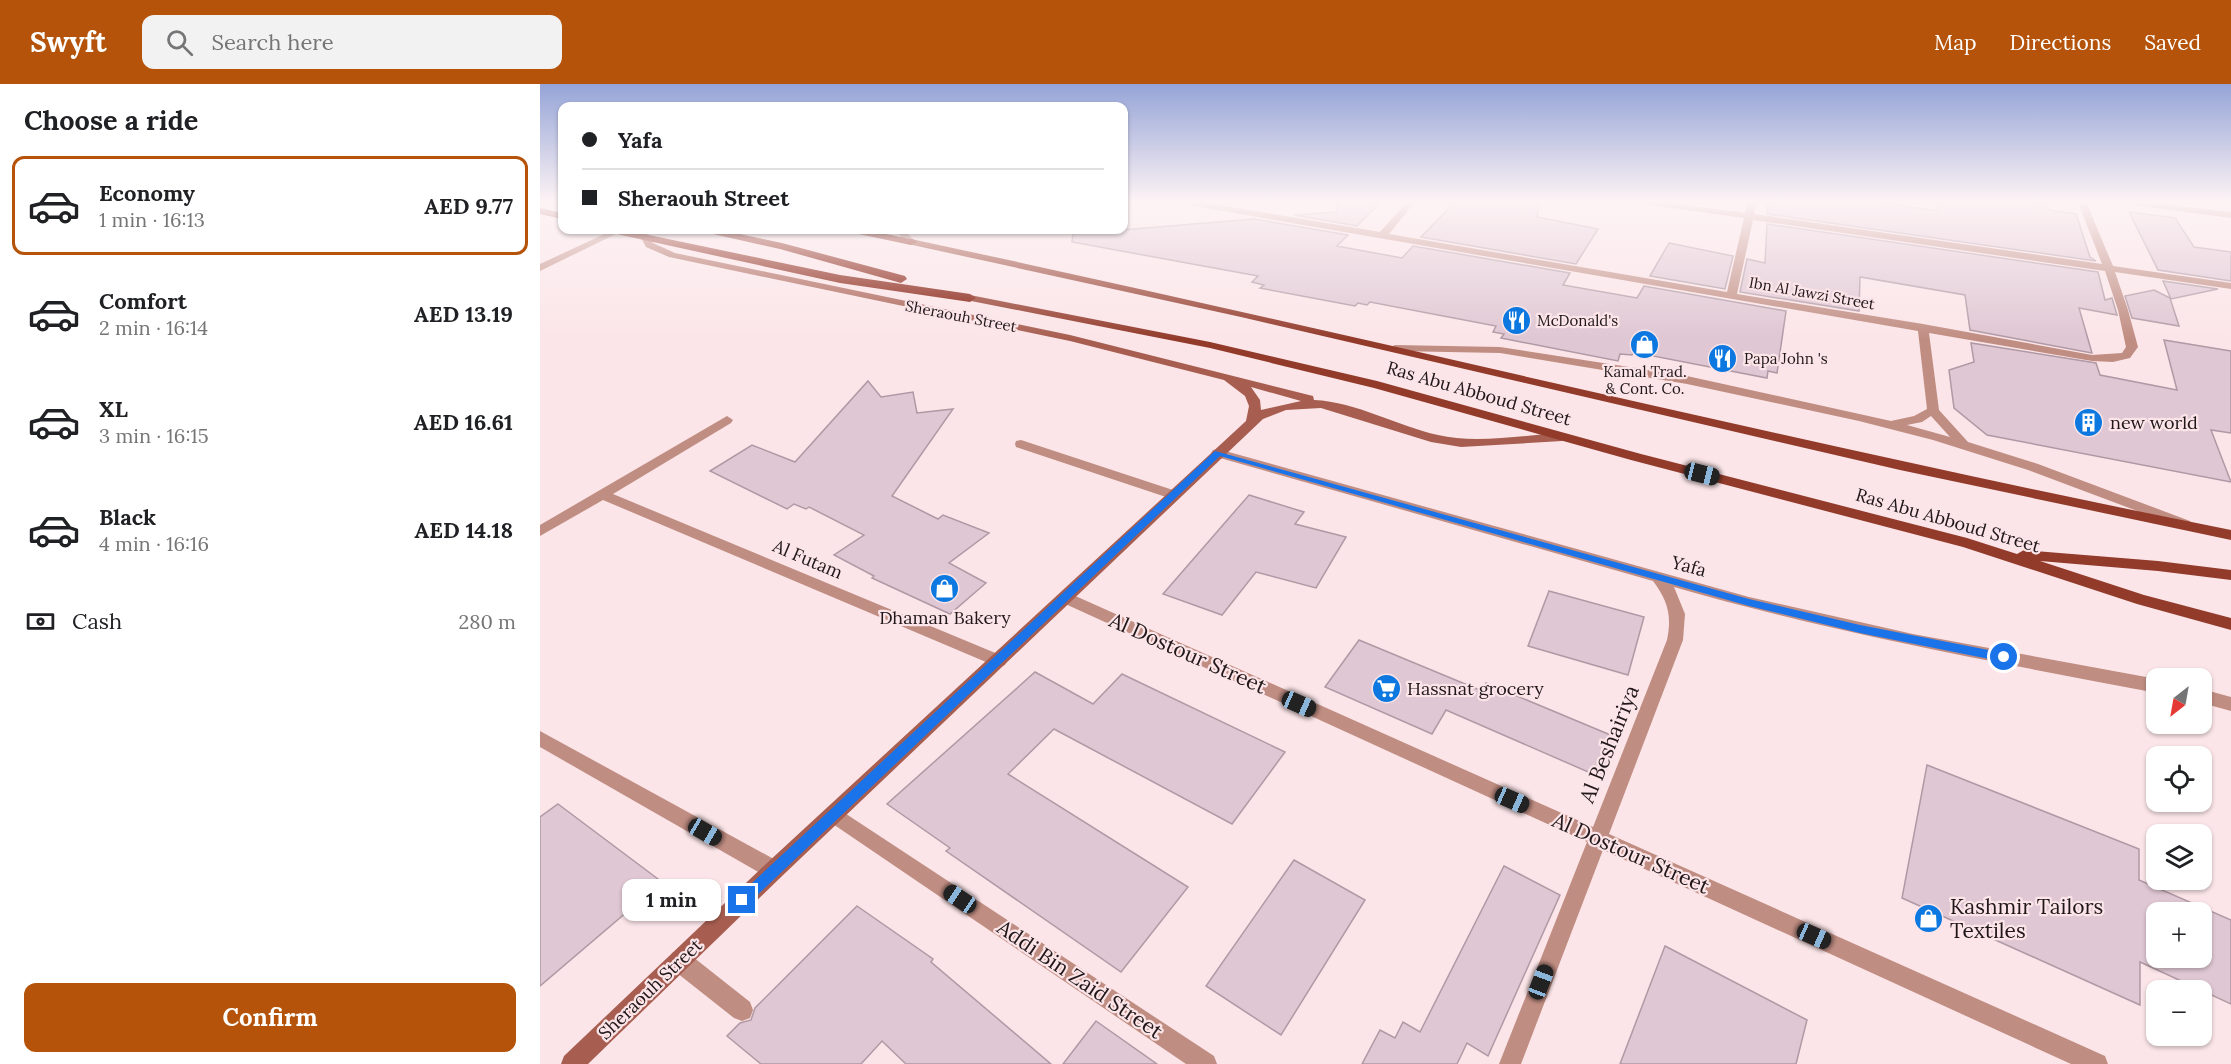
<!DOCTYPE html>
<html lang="en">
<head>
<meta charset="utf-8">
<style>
  :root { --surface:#fff; --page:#f2f2f2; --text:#202124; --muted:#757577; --line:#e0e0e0; --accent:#b45309 }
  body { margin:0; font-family:Lora,serif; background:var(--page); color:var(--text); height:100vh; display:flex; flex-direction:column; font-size:22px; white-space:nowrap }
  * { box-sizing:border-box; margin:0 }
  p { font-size:20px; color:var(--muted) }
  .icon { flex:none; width:33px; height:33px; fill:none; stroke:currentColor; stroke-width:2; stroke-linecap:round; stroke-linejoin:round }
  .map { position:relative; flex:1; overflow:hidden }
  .drawer { display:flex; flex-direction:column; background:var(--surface); width:540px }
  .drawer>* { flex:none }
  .guide { position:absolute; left:18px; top:18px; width:570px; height:132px; border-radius:12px; box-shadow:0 2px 4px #0004; display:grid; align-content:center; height:132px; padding:0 24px; background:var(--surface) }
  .needle { width:39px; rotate:211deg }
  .controls { position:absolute; left:1606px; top:584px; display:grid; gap:12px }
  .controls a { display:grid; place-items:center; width:66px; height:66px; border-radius:12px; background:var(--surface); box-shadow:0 2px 4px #0004; font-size:30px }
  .end { position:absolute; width:27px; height:27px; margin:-14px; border:8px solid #1a73e8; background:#fff; box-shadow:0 0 0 3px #fff }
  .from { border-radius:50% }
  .bubble { position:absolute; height:42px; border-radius:12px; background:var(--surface); box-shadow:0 2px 4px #0004; font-size:20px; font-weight:800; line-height:42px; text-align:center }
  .car { position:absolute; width:18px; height:36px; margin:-18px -9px; border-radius:8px; box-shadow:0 0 4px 2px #0007; background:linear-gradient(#222 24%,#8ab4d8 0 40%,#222 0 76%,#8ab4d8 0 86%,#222 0) }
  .guide b { display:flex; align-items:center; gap:21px; height:57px; font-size:22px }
  .guide b+b { border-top:2px solid var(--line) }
  .guide i { width:15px; height:15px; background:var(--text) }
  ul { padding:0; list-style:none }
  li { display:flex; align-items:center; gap:18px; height:99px; margin:0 12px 9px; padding:0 12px; border:3px solid transparent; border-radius:12px }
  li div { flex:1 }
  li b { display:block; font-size:22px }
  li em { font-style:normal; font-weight:800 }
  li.current { border-color:var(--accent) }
  li>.icon { width:54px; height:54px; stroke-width:1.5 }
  h2 { padding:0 24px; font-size:27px; line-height:72px }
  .pay { display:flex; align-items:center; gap:15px; height:66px; padding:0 24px; font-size:22px }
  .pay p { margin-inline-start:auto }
  .button { display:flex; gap:12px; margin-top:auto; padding:12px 24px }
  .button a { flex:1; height:69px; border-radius:12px; background:var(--accent); color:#fff; font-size:24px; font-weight:800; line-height:69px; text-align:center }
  header { display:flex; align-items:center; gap:36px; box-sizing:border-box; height:84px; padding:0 30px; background:var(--accent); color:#fff }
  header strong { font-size:28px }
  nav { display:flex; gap:33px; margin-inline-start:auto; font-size:21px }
  .search { width:420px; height:54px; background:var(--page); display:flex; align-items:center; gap:15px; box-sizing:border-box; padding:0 21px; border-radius:12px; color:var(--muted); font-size:22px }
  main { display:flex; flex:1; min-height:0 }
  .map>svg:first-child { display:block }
  .building { fill:#dfc7d3; stroke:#b099a4; stroke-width:1.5; fill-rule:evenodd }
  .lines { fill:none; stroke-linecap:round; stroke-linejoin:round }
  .street { fill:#c08d82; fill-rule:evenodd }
  .secondary { fill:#a75e50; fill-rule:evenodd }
  .primary { fill:#923b2b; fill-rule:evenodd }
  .highway { fill:#7f1302; fill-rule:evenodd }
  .route { fill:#1a73e8 }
  .labels { text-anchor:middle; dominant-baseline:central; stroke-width:4.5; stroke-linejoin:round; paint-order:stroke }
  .far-street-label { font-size:15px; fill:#211719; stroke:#fbe5e8 }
  .far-poi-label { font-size:15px; fill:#211719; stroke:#fbe5e8; text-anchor:start }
  .street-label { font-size:18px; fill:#211719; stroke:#fbe5e8 }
  .poi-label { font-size:18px; fill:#211719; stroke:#fbe5e8; text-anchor:start }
  .near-street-label { font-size:21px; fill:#211719; stroke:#fbe5e8 }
  .near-poi-label { font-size:21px; fill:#211719; stroke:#fbe5e8; text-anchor:start }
</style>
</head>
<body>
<header>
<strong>Swyft</strong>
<div class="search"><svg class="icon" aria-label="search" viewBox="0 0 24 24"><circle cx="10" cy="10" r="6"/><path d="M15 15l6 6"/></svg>Search here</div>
<nav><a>Map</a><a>Directions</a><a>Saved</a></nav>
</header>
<main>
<section class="drawer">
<h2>Choose a ride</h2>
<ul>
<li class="current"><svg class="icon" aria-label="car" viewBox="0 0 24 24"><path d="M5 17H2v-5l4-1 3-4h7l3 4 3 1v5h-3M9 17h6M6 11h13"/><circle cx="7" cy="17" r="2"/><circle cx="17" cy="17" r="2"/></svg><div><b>Economy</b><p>1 min · 16:13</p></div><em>AED 9.77</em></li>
<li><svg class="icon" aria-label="car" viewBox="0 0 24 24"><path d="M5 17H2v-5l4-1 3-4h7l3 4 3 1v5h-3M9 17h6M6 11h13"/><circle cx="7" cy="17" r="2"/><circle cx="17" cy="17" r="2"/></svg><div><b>Comfort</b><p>2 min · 16:14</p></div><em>AED 13.19</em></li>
<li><svg class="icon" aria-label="car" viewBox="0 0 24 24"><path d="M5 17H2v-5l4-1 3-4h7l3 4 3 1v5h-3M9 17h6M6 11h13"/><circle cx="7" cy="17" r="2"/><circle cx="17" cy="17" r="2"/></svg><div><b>XL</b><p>3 min · 16:15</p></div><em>AED 16.61</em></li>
<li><svg class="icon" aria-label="car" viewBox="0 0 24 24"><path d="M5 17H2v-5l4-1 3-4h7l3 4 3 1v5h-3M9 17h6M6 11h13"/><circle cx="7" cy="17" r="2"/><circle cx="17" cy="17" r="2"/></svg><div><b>Black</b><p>4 min · 16:16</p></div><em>AED 14.18</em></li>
</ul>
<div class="pay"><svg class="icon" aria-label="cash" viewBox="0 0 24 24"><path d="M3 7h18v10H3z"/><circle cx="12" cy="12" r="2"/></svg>Cash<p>280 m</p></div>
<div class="button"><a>Confirm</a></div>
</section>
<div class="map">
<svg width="1691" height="980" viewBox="0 0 1691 980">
  <rect width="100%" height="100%" fill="#fbe5e8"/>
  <g class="building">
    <polygon points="797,118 841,118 817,142 754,131 797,128"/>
    <polygon points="915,118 1000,118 997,133 1058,145 1036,180 881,153"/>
    <polygon points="1228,118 1339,118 1398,127 1397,118 1507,118 1509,126 1536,130 1550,173 1556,177 1227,130"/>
    <polygon points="1589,128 1635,134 1654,163 1691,168 1691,197 1618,186"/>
    <polygon points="714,135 808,151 797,162 862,174 873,162 1030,189 1023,201 1097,214 1104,202 1246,227 1237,289 1228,287 1227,294 1093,268 1092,271 1080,270 1078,277 961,254 964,250 953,248 956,242 830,218 827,221 818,219 815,222 720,204 724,201 712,198 718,192 532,158 533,150"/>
    <polygon points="1227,140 1558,188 1565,216 1572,214 1577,231 1539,224 1552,269 1430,246 1425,211 1320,193 1319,227 1200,208 1207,175 1225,179"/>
    <polygon points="1129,159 1193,172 1185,205 1110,192"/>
    <polygon points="1623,197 1678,205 1631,215"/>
    <polygon points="1614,206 1630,214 1639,242 1592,234 1585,212"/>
    <polygon points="1624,256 1691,267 1691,349 1671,346 1691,398 1447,351 1414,324 1409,286 1434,278 1431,259 1556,279 1560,291 1637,306"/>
    <polygon points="328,297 341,313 373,308 377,329 413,325 352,412 398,435 403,431 449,449 409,479 446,499 410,530 332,494 334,492 294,471 324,451 269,423 266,425 254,420 247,425 170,387 212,361 255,378"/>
    <polygon points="709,411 764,428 755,440 806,453 776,504 716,488 682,531 623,510"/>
    <polygon points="1009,507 1104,533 1088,591 988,562"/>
    <polygon points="819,556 942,607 946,599 1080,655 1062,694 906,626 892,650 785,603"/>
    <polygon points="495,588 553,620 582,590 745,668 692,740 514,645 468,690 648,803 581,888 406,767 410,764 347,720"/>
    <path d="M 1387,681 L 1599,765 L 1599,796 L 1691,836 L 1691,920 L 1600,878 L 1600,921 L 1362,814 ZM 1617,828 L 1662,828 L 1662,873 L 1617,873 Z"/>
    <polygon points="18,720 122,798 0,902 0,733"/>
    <polygon points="754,776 825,816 741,951 666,902"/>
    <polygon points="964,782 1020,811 948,972 927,959 917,980 822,980 840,946 855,954 863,938 880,948"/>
    <polygon points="317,822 393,875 391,878 511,980 366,980 342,957 321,980 221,980 187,952 200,939 211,936 215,924"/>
    <polygon points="1125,862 1267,936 1256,980 1080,980"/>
    <polygon points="556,937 617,980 523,980"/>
  </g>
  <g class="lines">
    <g class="street">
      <path d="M 644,118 L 661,118 L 840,148 L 867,118 L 875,118 L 849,150 L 1187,208 L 1204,134 L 1110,121 L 1106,118 L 1126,118 L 1205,129 L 1208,118 L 1216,118 L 1214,130 L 1562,180 L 1538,118 L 1546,118 L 1573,182 L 1691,199 L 1691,205 L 1575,188 L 1588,226 L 1598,263 L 1590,274 L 1573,278 L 1552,277 L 1389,249 L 1399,326 L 1428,358 L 1498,380 L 1650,437 L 1652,440 L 1650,443 L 1640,443 L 1488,386 L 1393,356 L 1319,337 L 1147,300 L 960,269 L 855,267 L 849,264 L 855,261 L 960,263 L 1147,292 L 1351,337 L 1374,332 L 1387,325 L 1378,247 L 648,121 ZM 1213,136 L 1565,187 L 1578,226 L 1586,263 L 1582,269 L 1552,271 L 1383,240 L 1197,210 ZM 1391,332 L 1410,353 L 1367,341 L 1382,338 Z"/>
      <polygon points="1588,118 1609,118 1691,128 1691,134 1592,121"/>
      <polygon points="73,146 82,147 0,187 0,180"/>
      <polygon points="355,146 364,146 376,158 368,160"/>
      <polygon points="187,332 193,336 191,339 73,410 465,573 467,577 465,581 459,583 453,581 63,416 0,452 0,441"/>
      <polygon points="481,356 639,408 641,411 634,415 629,414 476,363 475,360 476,357"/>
      <path d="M 678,365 L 1209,513 L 1373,550 L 1617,595 L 1617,609 C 1455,578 1293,549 1134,503 L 1145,530 L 1143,556 L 1069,750 L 1565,972 L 1568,980 L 1531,980 L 1063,766 L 981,980 L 959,980 L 1047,758 L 521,518 L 518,514 L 521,510 L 531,510 L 1053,743 L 1127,556 C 1132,532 1128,517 1113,497 L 673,372 L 671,369 L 673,366 Z"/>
      <polygon points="1662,605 1691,613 1691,627 1662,619"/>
      <polygon points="0,647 241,779 244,786 241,793 234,795 227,793 0,663"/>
      <polygon points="294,722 674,972 677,980 646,980 287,736 285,730 287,724"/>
      <polygon points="140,866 148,869 210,918 213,926 210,934 202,937 194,934 132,885 129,877 132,869"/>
    </g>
    <path class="secondary" d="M 102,150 L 108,150 L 113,159 L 135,169 L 530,251 L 773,312 L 774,316 C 817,318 857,342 898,351 C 935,360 984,351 1022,349 L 1028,353 L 1022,357 L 921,363 L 891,358 L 781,324 L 746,326 L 723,335 L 241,793 L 48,980 L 21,980 L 24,972 L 227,779 L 706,337 L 709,322 L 705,312 L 684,296 L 530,257 L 129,173 L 106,163 L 100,152 ZM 711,303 L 761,317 L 721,326 L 720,316 Z"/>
    <g class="primary">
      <path d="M 371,155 C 812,249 1249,358 1691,446 L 1691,456 L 1360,386 L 701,233 L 368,160 L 366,158 Z"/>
      <polygon points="430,211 670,258 837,297 1101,370 1427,454 1477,470 1484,466 1618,477 1691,486 1691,496 1618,487 1500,477 1604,511 1691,534 1691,546 1597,520 1423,463 1091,376 834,304 670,264 426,216 426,212"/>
    </g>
    <g class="highway">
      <polygon points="0,124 22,129 22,135 0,130"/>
      <polygon points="66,146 85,146 300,191 430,210 436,214 430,218 300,199 72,149"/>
      <polygon points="162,146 181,146 242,159 365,192 367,195 361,199 240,165 164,148"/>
      <polygon points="308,146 327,146 375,156 377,158 371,161 309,148"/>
    </g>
  </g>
  <linearGradient id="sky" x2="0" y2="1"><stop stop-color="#95a4d7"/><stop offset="0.46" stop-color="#fdf3f5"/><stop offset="1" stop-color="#fdf3f5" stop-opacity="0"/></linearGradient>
  <rect width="1691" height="255" fill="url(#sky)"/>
  <polygon class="route" points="675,367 1209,515 1320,541 1464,569 1469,573 1464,578 1320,549 1209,522 680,372 207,821 202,823 198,821 196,816 198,812"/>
  <defs>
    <symbol id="restaurant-disc" viewBox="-11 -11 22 22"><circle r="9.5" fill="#0c78e0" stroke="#fbe5e8"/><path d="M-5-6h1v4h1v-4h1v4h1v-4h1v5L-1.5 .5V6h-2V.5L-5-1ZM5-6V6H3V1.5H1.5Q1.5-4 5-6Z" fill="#fff"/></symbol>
    <symbol id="shop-disc" viewBox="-11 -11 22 22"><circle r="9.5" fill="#0c78e0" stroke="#fbe5e8"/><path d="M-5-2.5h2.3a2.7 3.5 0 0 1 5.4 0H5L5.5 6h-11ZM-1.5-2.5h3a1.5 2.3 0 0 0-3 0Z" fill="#fff"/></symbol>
    <symbol id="building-disc" viewBox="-11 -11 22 22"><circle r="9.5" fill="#0c78e0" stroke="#fbe5e8"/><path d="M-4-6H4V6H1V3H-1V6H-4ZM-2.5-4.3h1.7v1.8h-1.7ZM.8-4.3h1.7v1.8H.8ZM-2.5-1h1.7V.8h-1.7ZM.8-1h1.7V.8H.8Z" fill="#fff"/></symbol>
    <symbol id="supermarket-disc" viewBox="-11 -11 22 22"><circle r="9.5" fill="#0c78e0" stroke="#fbe5e8"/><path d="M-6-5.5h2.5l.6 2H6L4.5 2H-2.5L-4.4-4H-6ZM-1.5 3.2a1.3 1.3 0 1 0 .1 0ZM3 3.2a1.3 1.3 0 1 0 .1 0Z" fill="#fff"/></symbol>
  </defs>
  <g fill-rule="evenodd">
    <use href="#restaurant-disc" x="960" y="220" width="33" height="33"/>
    <use href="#shop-disc" x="1088" y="244" width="33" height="33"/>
    <use href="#restaurant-disc" x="1166" y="258" width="33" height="33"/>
    <use href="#building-disc" x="1532" y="322" width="33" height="33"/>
    <use href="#shop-disc" x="388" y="488" width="33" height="33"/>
    <use href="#supermarket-disc" x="830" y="588" width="33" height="33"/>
    <use href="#shop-disc" x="1372" y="818" width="33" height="33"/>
  </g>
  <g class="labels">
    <g class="far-street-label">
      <text transform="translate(1272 209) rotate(10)">Ibn Al Jawzi Street</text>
      <text transform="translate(421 232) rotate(11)">Sheraouh Street</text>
    </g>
    <g class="far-poi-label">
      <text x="997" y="236">McDonald's</text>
      <text x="1204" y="274">Papa John 's</text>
      <text x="1105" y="287" text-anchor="middle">Kamal Trad.<tspan x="1105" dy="17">&amp; Cont. Co.</tspan></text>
    </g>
    <g class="street-label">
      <text transform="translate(939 309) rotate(16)">Ras Abu Abboud Street</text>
      <text transform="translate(1408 436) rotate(16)">Ras Abu Abboud Street</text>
      <text transform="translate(268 475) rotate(23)">Al Futam</text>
      <text transform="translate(1149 482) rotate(15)">Yafa</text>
      <text transform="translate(110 905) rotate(-44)">Sheraouh Street</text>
    </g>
    <g class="poi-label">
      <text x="1570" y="338">new world</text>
      <text x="405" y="533" text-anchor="middle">Dhaman Bakery</text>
      <text x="867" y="604">Hassnat grocery</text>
    </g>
    <g class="near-street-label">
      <text transform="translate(648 569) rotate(24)">Al Dostour Street</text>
      <text transform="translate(1069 660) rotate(-68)">Al Beshairiya</text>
      <text transform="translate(1091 769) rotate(24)">Al Dostour Street</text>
      <text transform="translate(540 895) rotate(34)">Addi Bin Zaid Street</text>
    </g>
    <g class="near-poi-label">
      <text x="1410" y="822">Kashmir Tailors<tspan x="1410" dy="24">Textiles</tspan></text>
    </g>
  </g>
</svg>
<div class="controls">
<a><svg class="needle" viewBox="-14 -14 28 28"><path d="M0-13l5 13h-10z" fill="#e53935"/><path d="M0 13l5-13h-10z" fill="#757577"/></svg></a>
<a><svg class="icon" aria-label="locate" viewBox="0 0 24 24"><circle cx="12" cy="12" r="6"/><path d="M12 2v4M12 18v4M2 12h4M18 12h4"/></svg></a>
<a><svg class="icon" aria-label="layers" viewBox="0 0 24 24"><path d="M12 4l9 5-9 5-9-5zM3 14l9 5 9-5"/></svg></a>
<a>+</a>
<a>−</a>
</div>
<i class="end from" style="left:1464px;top:573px"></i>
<i class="end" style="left:202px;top:816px"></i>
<div class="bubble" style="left:82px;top:795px;width:99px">1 min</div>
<i class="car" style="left:1162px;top:390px;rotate:104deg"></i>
<i class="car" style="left:759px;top:620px;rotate:114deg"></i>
<i class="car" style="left:972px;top:716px;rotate:114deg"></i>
<i class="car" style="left:165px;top:748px;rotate:120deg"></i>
<i class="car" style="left:420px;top:815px;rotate:304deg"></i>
<i class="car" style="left:1274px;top:852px;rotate:114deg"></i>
<i class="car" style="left:1001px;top:898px;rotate:21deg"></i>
<div class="guide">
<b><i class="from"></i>Yafa</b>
<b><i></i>Sheraouh Street</b>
</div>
</div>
</main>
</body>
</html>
